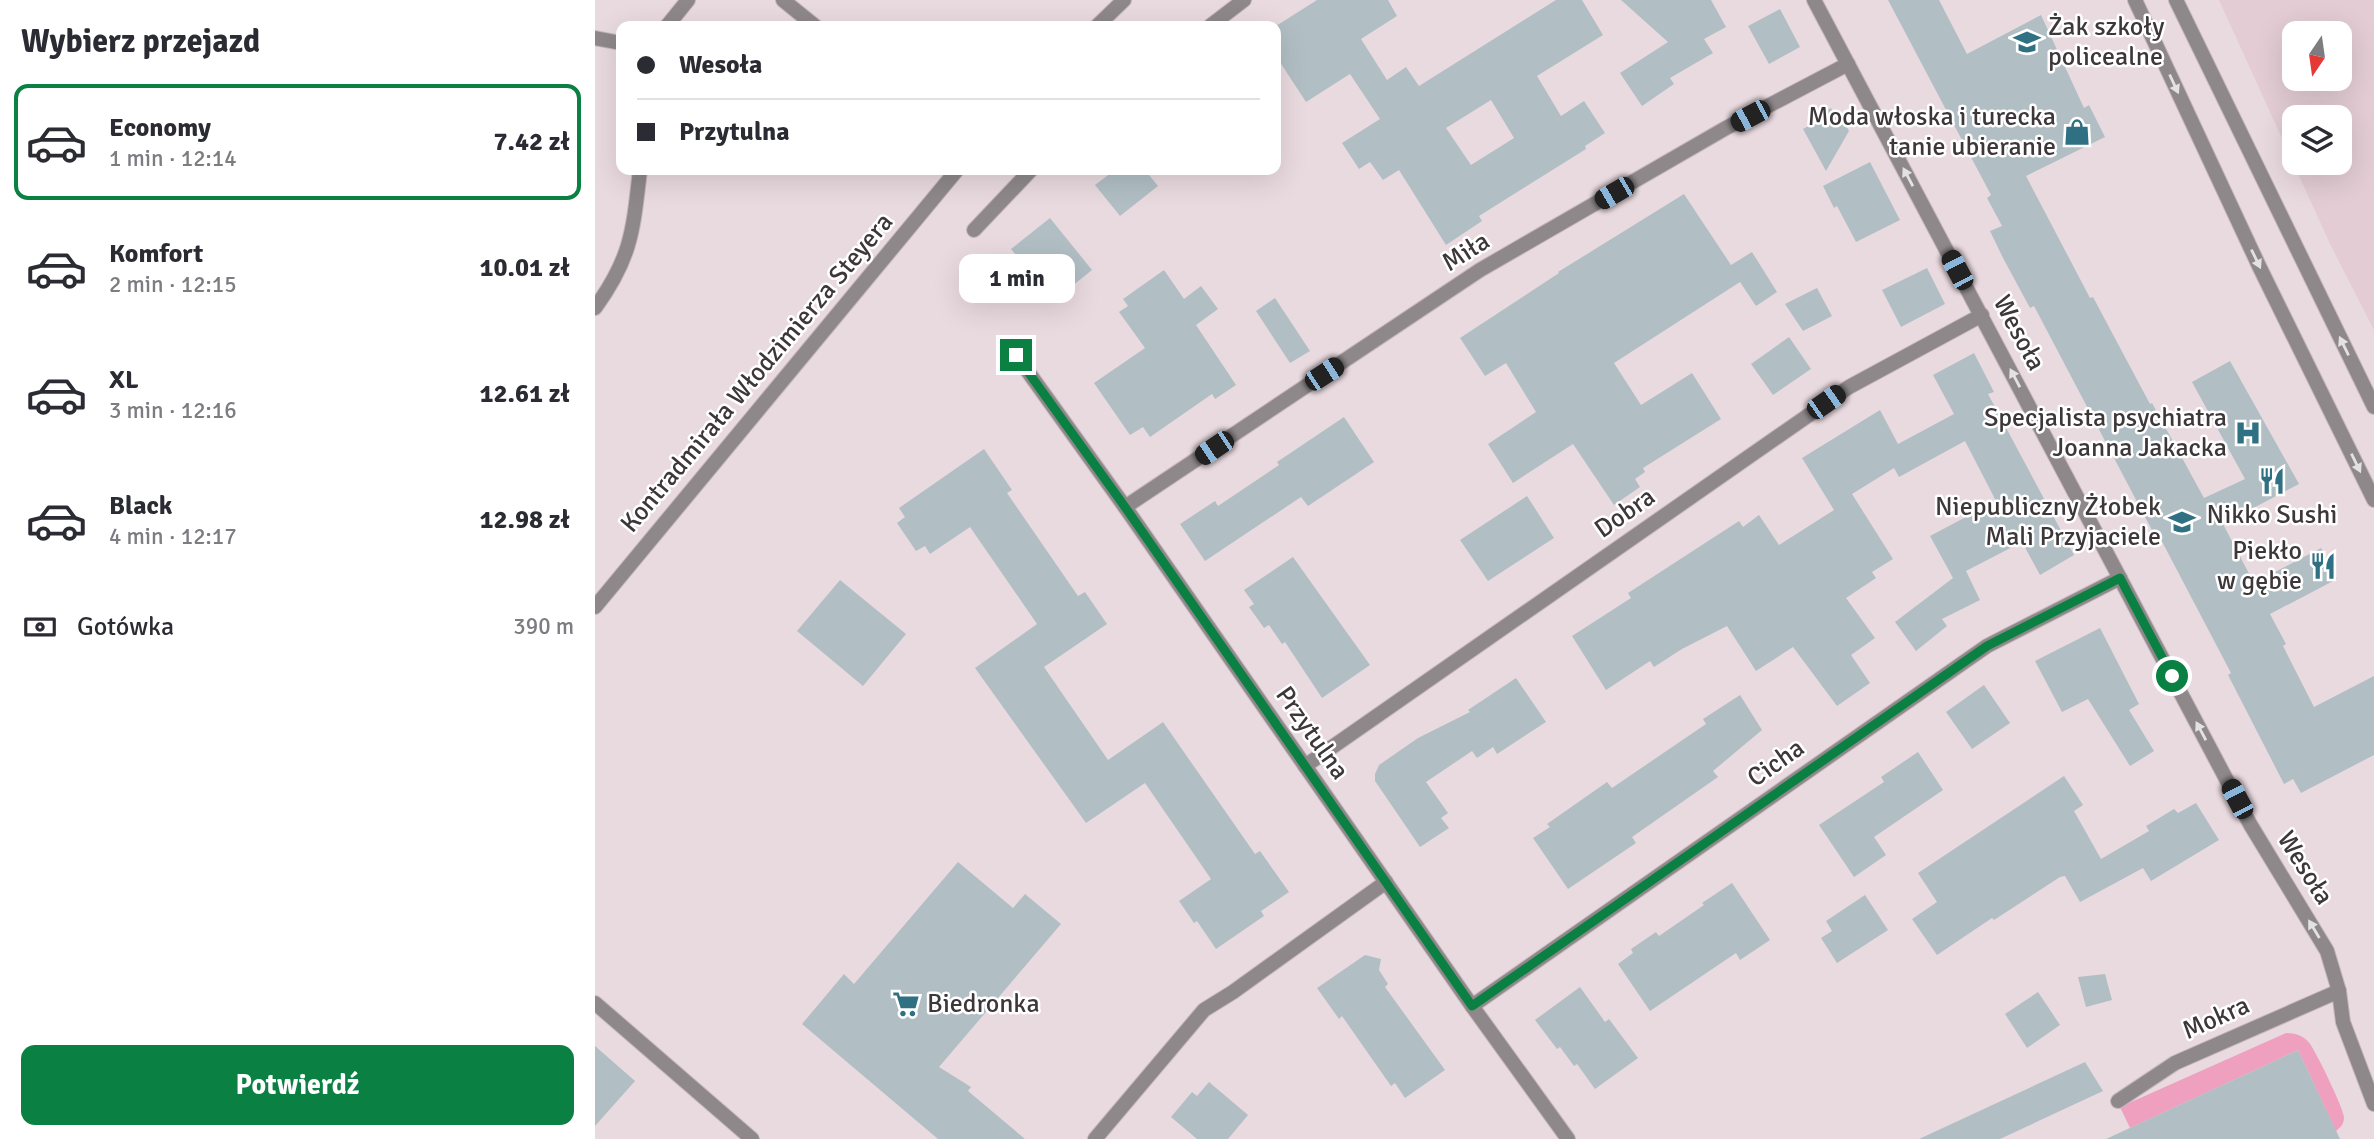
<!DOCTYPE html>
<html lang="pl">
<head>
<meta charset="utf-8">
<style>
  :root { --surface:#fff; --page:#f2f2f3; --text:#2b2b33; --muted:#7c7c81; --line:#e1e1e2; --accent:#0b8043 }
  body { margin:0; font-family:Signika,sans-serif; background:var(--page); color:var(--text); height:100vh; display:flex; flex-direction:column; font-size:26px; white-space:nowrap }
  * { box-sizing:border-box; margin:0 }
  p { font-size:23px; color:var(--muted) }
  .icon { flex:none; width:38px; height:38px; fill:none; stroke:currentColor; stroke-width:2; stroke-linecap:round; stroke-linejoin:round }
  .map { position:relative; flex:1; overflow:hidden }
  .drawer { display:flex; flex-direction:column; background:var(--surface); width:595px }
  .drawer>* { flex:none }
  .hud { position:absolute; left:21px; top:21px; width:665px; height:154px; border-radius:14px; box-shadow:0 7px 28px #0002; display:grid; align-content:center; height:154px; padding:0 21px; background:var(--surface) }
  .needle { width:46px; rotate:193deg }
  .controls { position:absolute; left:1687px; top:21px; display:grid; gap:14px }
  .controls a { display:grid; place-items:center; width:70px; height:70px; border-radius:14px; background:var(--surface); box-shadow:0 7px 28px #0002; font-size:35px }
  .end { position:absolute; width:32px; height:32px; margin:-16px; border:9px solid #0b8043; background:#fff; box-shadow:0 0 0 4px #fff }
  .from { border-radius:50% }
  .bubble { position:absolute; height:49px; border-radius:14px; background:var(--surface); box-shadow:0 7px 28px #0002; font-size:23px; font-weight:700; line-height:49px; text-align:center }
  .car { position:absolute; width:21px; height:42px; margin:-21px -10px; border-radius:9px; box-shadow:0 0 5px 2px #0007; background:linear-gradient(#222 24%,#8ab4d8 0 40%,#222 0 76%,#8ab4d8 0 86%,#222 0) }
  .hud b { display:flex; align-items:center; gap:24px; height:66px; font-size:26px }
  .hud b+b { border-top:2px solid var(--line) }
  .hud i { width:18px; height:18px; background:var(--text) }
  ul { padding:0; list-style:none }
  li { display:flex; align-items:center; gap:21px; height:116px; margin:0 14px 10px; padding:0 7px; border:4px solid transparent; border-radius:14px }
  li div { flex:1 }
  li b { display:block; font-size:26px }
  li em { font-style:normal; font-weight:700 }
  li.selected { border-color:var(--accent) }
  li>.icon { width:63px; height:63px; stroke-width:1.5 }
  h2 { padding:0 21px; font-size:32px; line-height:84px }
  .pay { display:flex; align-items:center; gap:18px; height:77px; padding:0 21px; font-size:26px }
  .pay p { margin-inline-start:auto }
  .primary-button { display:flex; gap:14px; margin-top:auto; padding:14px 21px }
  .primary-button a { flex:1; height:80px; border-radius:14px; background:var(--accent); color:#fff; font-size:28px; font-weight:700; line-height:80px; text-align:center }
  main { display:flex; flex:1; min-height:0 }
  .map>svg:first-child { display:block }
  .built { fill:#e3ccd4; fill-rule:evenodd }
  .green { fill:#eea0be }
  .building { fill:#b1bfc5; fill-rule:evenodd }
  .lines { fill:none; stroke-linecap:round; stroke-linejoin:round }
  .minor-casing { stroke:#c3b6ba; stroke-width:16 }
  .tertiary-casing { stroke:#c3b6ba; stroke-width:16 }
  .minor { stroke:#8e888a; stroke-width:14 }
  .tertiary { stroke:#8e888a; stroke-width:14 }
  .oneway { fill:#e3e1e2 }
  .route { stroke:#0b8043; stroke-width:9 }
  .labels { text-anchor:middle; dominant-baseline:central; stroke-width:5; stroke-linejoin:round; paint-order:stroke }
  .poi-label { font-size:26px; fill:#3d3739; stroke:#fff; text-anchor:end }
  .street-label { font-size:26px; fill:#3d3739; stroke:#fff }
</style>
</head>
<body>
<main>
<section class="drawer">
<h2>Wybierz przejazd</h2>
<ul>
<li class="selected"><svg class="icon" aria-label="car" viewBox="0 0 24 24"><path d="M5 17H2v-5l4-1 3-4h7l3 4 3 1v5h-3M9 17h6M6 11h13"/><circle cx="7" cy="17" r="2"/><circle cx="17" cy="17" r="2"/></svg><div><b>Economy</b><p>1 min · 12:14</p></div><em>7.42 zł</em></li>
<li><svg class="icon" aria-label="car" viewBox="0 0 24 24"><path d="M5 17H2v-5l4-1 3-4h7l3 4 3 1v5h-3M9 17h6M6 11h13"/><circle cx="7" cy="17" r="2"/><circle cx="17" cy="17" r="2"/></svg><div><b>Komfort</b><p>2 min · 12:15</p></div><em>10.01 zł</em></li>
<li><svg class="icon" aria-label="car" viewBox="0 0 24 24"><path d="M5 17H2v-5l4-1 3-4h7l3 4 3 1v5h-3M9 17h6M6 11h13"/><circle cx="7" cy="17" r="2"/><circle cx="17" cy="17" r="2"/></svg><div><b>XL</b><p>3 min · 12:16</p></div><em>12.61 zł</em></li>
<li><svg class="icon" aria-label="car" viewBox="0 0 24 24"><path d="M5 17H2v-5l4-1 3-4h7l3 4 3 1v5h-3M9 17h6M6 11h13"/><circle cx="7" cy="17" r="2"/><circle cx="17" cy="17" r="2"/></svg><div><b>Black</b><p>4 min · 12:17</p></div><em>12.98 zł</em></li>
</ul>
<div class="pay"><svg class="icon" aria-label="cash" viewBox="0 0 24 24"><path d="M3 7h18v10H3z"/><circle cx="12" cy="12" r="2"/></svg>Gotówka<p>390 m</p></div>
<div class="primary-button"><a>Potwierdź</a></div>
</section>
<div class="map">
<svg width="1779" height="1139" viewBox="0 0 1779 1139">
  <rect width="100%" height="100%" fill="#e9dadf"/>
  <path class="built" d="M 1624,0 L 1779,0 L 1779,330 L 1736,246 ZM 1699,33 L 1745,33 L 1745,79 L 1699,79 ZM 1699,117 L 1745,117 L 1745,163 L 1699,163 Z"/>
  <path class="green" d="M 1691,1033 C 1700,1033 1710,1036 1715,1044 C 1722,1054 1748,1107 1749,1117 C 1749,1124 1746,1127 1741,1131 L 1703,1050 L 1535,1128 L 1525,1107 Z"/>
  <g class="building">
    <path d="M 722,0 L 793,0 L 802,16 L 766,39 L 792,80 L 811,67 L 824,86 L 961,0 L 987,0 L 1008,35 L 942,76 L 966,116 L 989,101 L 1010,133 L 990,146 L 991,149 L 884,216 L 887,221 L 851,245 L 804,170 L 788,180 L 775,162 L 764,169 L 747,143 L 785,119 L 755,74 L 711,102 L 681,56 L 681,26 ZM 896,100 L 919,138 L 876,165 L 851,128 Z"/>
    <polygon points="1026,0 1116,0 1131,27 1109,39 1118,53 1075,78 1079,84 1047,106 1025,73 1073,42"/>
    <polygon points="1293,0 1344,0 1372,54 1446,15 1489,108 1494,105 1510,137 1431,176 1495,298 1498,297 1555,404 1557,403 1609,498 1650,479 1597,382 1635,361 1704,484 1628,524 1659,583 1726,548 1742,579 1675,614 1691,644 1688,646 1719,707 1779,676 1779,755 1706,793 1698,779 1689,784 1633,675 1636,673 1562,532 1559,534 1439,306 1435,308 1408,258 1395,231 1407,226 1392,198 1396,195"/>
    <polygon points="1185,9 1205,47 1174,64 1153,26"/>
    <polygon points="1236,108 1242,119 1249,122 1254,131 1231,171 1208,129 1217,124 1214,119"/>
    <polygon points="1275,162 1305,220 1261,242 1242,206 1239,208 1228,186"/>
    <polygon points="520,170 550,170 563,186 525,216 500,185"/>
    <polygon points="1089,194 1136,265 1157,252 1182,292 1161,306 1145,282 1019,363 1046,405 1097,373 1126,419 1048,468 1050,472 1040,479 1045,487 1019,505 978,444 918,483 893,444 941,412 911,363 890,376 865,338 964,273 963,272"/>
    <polygon points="455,218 497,270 466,295 454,281 447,287 416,249"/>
    <polygon points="1332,268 1350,304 1306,327 1287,290"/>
    <polygon points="569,270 589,299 606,286 623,309 601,325 641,385 620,399 617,394 555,437 548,427 535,435 499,383 550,348 524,312 533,306 528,299"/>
    <polygon points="1222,288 1237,316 1208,331 1190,304"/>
    <polygon points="680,298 715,351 695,363 661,311"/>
    <polygon points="1194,337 1216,369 1178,395 1156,364"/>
    <polygon points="1379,353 1399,392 1393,394 1479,555 1445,575 1427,542 1371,571 1385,600 1347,619 1352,626 1321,651 1300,622 1358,578 1335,536 1401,501 1370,441 1304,477 1299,468 1257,494 1298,559 1277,572 1281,578 1251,598 1280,638 1256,655 1275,683 1242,706 1198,647 1161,671 1132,626 1087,649 1059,667 1055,661 1011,690 977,636 1036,598 1033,593 1144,521 1148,527 1164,515 1184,545 1239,510 1207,458 1285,410 1303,444 1359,414 1338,375"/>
    <polygon points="749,417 779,462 713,506 706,497 610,561 585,524 620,501 623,506 684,465 682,462"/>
    <polygon points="389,449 417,490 412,493 483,596 490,592 512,624 449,667 513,760 568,722 660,854 665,851 694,892 666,911 669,916 621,949 602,921 599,923 584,901 616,879 550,783 491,823 380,668 442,624 375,527 335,554 330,546 321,551 302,523 310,517 304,508"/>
    <polygon points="932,496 959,538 893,581 865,540"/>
    <polygon points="698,557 775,665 727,698 690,642 687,644 674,625 669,628 654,607 659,604 649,590"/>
    <polygon points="245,580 311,634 268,686 202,631"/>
    <polygon points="1505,628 1544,704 1534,710 1559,751 1535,766 1493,699 1467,712 1440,661"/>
    <polygon points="921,678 951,722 902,754 898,747 882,758 877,751 831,782 853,813 846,818 854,828 825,847 780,781 780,774 784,765 823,738 875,712 873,710"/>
    <polygon points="1389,685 1415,723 1377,749 1351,712"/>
    <polygon points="1145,695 1167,730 1118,771 1123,777 1037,837 1041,843 973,889 938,838 955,827 952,824 1012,782 1017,788 1111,724 1108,719"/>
    <polygon points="1323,752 1348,790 1279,837 1291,855 1259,877 1224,825 1289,782 1286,777"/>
    <polygon points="1469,776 1488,805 1479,811 1506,859 1554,831 1551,826 1579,809 1583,813 1601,803 1624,840 1556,881 1548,868 1485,902 1470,876 1465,877 1399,920 1397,918 1342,955 1317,919 1342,902 1323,873"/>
    <polygon points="363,862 418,908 430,894 466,924 344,1067 376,1087 373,1091 430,1139 343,1139 207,1024 249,974 259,984"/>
    <polygon points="1137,883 1175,940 1145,960 1141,953 1055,1011 1023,964 1038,953 1036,949 1061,932 1064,936 1109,905 1107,903"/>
    <polygon points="1270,895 1293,930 1242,963 1226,938 1237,931 1231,921"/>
    <polygon points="770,955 786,959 784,970 793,984 790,987 850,1070 810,1098 800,1083 796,1086 747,1016 744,1019 722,988"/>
    <polygon points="1510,974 1517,1000 1491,1007 1483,977"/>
    <polygon points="985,987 1010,1022 1014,1019 1043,1058 1000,1089 982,1064 979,1066 965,1047 962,1049 940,1020"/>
    <polygon points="1443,992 1465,1025 1432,1048 1410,1014"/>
    <polygon points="0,1046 40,1081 0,1126"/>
    <polygon points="1703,1050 1745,1139 1511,1139"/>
    <polygon points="1490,1062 1508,1091 1405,1139 1324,1139"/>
    <polygon points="614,1082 653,1115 633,1139 602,1139 576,1117 597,1092 602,1096"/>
  </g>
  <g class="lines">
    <defs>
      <g id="minor">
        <polyline points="188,0 220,26"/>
        <polyline points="1219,0 1655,824 1732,951 1744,991 1748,1022 1779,1104"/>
        <polyline points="72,26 93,0"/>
        <polyline points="615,26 649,0"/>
        <polyline points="0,38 26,43"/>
        <polyline points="379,230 436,170"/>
        <path d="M 0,308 C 37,257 38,230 45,170"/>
        <polyline points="421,355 530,507 877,1006 973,1139"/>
        <polyline points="530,507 885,270 1131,128 1253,64"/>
        <polyline points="710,766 1254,387 1387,315"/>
        <polyline points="0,1003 157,1139"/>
        <polyline points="877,1006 1392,646 1525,578"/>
        <polyline points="1523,1101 1580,1063 1744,991"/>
        <polyline points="500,1139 609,1010 638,992 791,882"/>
      </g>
      <g id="tertiary">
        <polyline points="1540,0 1664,266 1779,500"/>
        <polyline points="1581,0 1779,407"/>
        <polyline points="502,26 529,0"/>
        <polyline points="0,607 362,170"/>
      </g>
    </defs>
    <use href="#minor" class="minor-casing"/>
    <use href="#tertiary" class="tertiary-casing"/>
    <use href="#minor" class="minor"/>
    <use href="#tertiary" class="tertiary"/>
  </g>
  <defs><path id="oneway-solid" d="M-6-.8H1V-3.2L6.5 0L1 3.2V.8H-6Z" transform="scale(1.75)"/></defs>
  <g class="oneway">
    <use href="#oneway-solid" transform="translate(1579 84) rotate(65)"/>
    <use href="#oneway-solid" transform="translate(1313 177) rotate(-118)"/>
    <use href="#oneway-solid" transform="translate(1661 259) rotate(64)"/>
    <use href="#oneway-solid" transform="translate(1749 346) rotate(-116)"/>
    <use href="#oneway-solid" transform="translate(1420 378) rotate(-118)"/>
    <use href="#oneway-solid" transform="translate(1761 463) rotate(64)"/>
    <use href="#oneway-solid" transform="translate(1606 731) rotate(-118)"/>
    <use href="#oneway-solid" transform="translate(1719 929) rotate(-121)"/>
  </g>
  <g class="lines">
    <polyline class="route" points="421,355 530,507 877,1006 1392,646 1525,578 1577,676"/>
  </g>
  <defs>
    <symbol id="school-bare" viewBox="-9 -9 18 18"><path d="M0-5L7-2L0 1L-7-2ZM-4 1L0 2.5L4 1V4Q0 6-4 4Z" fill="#2f7083" stroke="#fff" stroke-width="2.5" paint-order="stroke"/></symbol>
    <symbol id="shop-bare" viewBox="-9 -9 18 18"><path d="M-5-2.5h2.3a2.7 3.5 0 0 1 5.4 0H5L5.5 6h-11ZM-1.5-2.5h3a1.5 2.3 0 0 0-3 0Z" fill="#2f7083" stroke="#fff" stroke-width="2.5" paint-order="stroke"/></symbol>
    <symbol id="hospital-bare" viewBox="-9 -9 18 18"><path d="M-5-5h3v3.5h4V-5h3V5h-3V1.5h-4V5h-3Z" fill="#2f7083" stroke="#fff" stroke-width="2.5" paint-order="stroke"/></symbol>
    <symbol id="restaurant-bare" viewBox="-9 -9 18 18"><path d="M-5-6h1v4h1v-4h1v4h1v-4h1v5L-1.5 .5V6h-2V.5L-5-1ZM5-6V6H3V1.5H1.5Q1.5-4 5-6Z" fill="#2f7083" stroke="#fff" stroke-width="2.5" paint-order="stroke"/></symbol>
    <symbol id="supermarket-bare" viewBox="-9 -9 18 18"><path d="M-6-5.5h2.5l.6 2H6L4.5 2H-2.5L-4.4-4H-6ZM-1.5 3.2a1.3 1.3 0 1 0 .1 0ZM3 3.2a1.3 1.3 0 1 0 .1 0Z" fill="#2f7083" stroke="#fff" stroke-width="2.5" paint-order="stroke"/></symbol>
  </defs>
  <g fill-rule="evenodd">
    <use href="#school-bare" x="1413" y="23" width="38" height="38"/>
    <use href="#shop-bare" x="1463" y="113" width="38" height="38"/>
    <use href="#hospital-bare" x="1634" y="414" width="38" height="38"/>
    <use href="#restaurant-bare" x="1658" y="462" width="38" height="38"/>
    <use href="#school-bare" x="1568" y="503" width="38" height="38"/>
    <use href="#restaurant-bare" x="1709" y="547" width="38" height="38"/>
    <use href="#supermarket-bare" x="292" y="985" width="38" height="38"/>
  </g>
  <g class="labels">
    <g class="poi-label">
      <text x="1453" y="27" text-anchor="start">Żak szkoły<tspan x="1453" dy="30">policealne</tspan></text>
      <text x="1461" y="117">Moda włoska i turecka<tspan x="1461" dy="30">tanie ubieranie</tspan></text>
      <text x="1632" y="418">Specjalista psychiatra<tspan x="1632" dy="30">Joanna Jakacka</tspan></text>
      <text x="1566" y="507">Niepubliczny Żłobek<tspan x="1566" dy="30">Mali Przyjaciele</tspan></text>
      <text x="1677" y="515" text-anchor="middle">Nikko Sushi</text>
      <text x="1707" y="551">Piekło<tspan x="1707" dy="30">w gębie</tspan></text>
      <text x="332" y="1004" text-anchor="start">Biedronka</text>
    </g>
    <g class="street-label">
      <text transform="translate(871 252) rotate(-32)">Miła</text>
      <text transform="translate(1424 333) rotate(62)">Wesoła</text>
      <text transform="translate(162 373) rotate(-50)">Kontradmirała Włodzimierza Steyera</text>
      <text transform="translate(1030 513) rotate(-35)">Dobra</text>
      <text transform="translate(717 733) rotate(55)">Przytulna</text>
      <text transform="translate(1181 763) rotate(-35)">Cicha</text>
      <text transform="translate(1710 868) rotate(58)">Wesoła</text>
      <text transform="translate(1621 1018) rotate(-24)">Mokra</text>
    </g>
  </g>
</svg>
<div class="controls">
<a><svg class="needle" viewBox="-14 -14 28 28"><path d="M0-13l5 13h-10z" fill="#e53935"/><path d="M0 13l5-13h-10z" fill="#7c7c81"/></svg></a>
<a><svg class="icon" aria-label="layers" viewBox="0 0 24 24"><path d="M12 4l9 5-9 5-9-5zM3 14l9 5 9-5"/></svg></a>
</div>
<i class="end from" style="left:1577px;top:676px"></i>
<i class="end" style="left:421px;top:355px"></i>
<div class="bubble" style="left:364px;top:254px;width:116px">1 min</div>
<i class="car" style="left:1155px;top:116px;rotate:242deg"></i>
<i class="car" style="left:1019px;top:193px;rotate:240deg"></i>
<i class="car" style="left:1362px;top:270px;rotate:332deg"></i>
<i class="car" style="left:729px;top:374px;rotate:57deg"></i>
<i class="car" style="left:1231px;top:402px;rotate:55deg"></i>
<i class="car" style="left:619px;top:448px;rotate:236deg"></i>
<i class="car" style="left:1642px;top:799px;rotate:332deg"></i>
<div class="hud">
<b><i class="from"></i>Wesoła</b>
<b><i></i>Przytulna</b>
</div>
</div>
</main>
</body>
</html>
